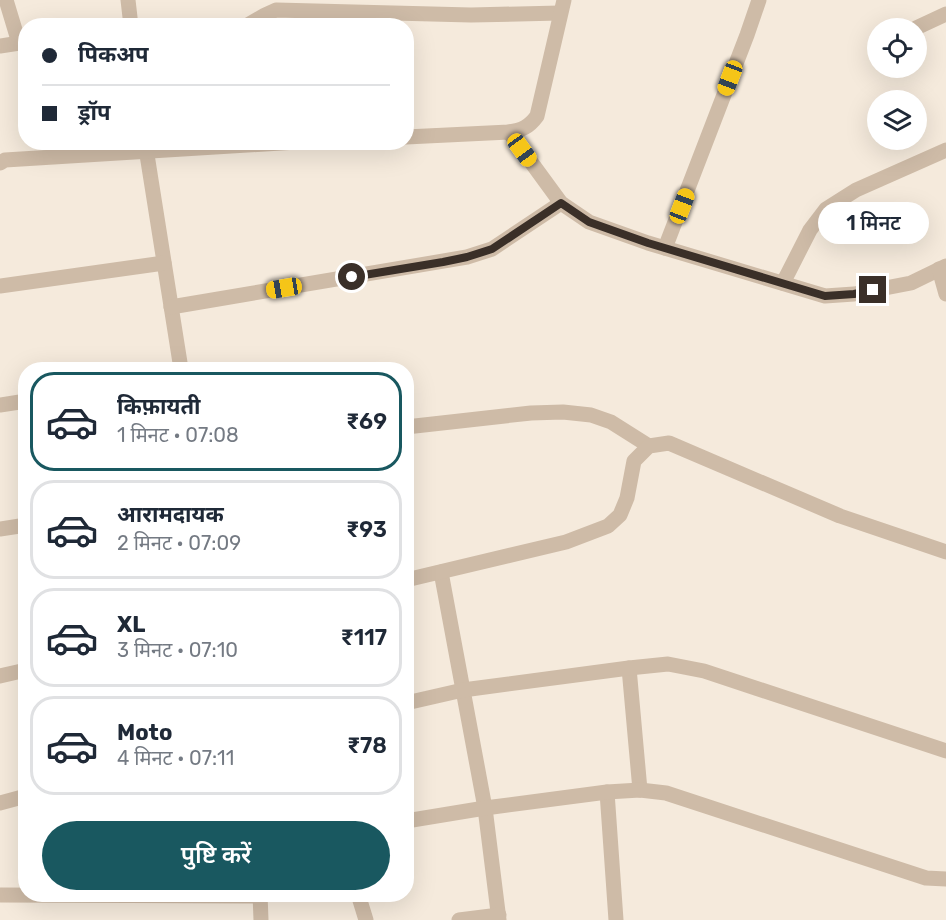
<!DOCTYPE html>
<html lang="hi">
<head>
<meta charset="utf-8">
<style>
  :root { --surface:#fff; --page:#f2f2f3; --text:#1f2937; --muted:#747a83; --line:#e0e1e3; --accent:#195860 }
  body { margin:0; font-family:Rubik,"Noto Sans Devanagari",sans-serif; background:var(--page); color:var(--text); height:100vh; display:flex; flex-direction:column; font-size:22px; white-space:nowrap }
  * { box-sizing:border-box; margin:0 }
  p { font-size:20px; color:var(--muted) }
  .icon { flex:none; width:33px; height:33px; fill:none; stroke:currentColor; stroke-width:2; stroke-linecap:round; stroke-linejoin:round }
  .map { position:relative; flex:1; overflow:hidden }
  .panel { position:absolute; left:18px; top:362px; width:396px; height:540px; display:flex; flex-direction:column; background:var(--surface); border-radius:24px; box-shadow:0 6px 24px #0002 }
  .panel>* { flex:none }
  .banner { position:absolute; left:18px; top:18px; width:396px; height:132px; border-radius:24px; box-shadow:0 6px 24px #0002; display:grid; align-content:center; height:132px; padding:0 24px; background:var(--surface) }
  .buttons { position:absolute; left:867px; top:18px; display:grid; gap:12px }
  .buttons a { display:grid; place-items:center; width:60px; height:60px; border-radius:50%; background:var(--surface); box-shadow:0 6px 24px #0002; font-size:30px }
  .end { position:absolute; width:27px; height:27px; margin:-14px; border:8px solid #3a2f28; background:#fff; box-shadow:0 0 0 3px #fff }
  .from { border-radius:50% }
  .bubble { position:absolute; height:42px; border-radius:21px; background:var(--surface); box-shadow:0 6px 24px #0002; font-size:20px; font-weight:600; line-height:42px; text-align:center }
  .car { position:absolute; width:18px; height:36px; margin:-18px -9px; border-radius:8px; box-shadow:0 0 4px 2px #0007; background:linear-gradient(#f5c518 24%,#345 0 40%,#f5c518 0 76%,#345 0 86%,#f5c518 0) }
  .banner b { display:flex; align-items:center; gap:21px; height:57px; font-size:22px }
  .banner b+b { border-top:2px solid var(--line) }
  .banner i { width:15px; height:15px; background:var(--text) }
  ul { padding:10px 0 0; list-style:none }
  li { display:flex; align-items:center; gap:18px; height:99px; margin:0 12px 9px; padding:0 12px; border:3px solid var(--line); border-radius:24px }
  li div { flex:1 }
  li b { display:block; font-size:22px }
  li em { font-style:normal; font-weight:600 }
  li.active { border-color:var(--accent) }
  li>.icon { width:54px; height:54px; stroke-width:1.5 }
  .cta { display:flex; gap:12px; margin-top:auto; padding:12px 24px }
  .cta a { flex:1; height:69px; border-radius:36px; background:var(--accent); color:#fff; font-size:24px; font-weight:600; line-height:69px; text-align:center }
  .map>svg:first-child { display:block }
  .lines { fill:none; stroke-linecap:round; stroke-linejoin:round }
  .minor { stroke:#cebba7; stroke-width:15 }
  .route { stroke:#3a2f28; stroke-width:8 }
</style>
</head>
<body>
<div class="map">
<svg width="946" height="920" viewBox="0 0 946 920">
  <rect width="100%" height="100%" fill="#f5eadc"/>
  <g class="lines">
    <g class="minor">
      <polyline points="6,0 19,43"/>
      <polyline points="128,0 131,26"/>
      <polyline points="246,26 265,15 276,10 471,15 560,13"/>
      <polyline points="916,28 946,14"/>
      <polyline points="0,46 26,42"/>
      <polyline points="509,132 561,203 589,222 648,243 825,296 854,294 911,283 946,266"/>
      <path d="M 406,137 L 509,132 C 522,130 529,127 537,116 L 564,0"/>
      <polyline points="145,142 181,369"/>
      <polyline points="0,163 5,160 297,142"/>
      <polyline points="665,248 747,35 759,0"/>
      <polyline points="939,269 946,294"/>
      <polyline points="783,283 810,230 826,209 856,190 946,150"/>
      <polyline points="0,286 164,263"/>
      <polyline points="171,307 467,257 492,249 561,203"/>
      <polyline points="0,405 26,401"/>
      <polyline points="406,427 531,413 563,412 591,415 611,422 649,446"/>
      <polyline points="0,529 26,525"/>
      <polyline points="441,572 485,808 499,920"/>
      <polyline points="406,580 566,542 608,526 620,515 627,498 634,461 649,446 669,443 840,516 946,552"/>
      <polyline points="629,668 640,790"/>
      <polyline points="0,676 26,670"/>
      <polyline points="406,703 463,690 629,668 668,664 704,671 946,751"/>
      <polyline points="607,792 616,920"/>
      <polyline points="0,803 26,796"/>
      <polyline points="406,821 485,808 607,792 640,790 666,793 926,878 946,879"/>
      <polyline points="260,894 261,920"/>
      <polyline points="358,894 366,920"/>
      <polyline points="0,895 260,896"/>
      <polyline points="459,920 499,915"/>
    </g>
  </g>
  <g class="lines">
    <polyline class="route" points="352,277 443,262 467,257 492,249 561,203 589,222 648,243 825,296 854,294 873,290"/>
  </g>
</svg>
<div class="buttons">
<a><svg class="icon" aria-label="locate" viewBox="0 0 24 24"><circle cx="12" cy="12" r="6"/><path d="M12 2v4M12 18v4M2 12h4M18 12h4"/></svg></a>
<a><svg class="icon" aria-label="layers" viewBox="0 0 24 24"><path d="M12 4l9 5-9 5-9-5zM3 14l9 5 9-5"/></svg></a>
</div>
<i class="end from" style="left:352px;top:277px"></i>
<i class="end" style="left:873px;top:290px"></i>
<div class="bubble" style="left:818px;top:202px;width:111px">1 मिनट</div>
<i class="car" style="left:730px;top:78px;rotate:201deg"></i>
<i class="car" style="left:522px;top:150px;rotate:144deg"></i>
<i class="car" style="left:682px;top:206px;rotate:21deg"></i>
<i class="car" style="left:284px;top:288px;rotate:261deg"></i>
<div class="banner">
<b><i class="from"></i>पिकअप</b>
<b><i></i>ड्रॉप</b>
</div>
<section class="panel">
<ul>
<li class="active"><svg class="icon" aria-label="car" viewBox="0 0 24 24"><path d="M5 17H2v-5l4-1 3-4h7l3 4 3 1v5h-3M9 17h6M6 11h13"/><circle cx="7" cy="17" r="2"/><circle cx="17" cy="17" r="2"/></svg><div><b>किफ़ायती</b><p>1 मिनट · 07:08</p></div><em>₹69</em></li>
<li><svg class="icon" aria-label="car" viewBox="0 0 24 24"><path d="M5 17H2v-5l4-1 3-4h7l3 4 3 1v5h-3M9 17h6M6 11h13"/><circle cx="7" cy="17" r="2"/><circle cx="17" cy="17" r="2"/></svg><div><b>आरामदायक</b><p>2 मिनट · 07:09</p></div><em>₹93</em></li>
<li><svg class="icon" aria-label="car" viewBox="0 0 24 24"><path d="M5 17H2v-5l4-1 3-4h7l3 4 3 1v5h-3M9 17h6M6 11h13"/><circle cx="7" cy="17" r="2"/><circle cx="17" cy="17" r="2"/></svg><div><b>XL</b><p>3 मिनट · 07:10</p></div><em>₹117</em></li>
<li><svg class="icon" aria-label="car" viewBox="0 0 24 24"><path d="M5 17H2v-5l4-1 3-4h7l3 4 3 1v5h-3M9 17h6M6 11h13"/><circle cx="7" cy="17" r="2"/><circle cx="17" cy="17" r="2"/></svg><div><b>Moto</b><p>4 मिनट · 07:11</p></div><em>₹78</em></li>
</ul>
<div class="cta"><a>पुष्टि करें</a></div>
</section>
</div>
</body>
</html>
